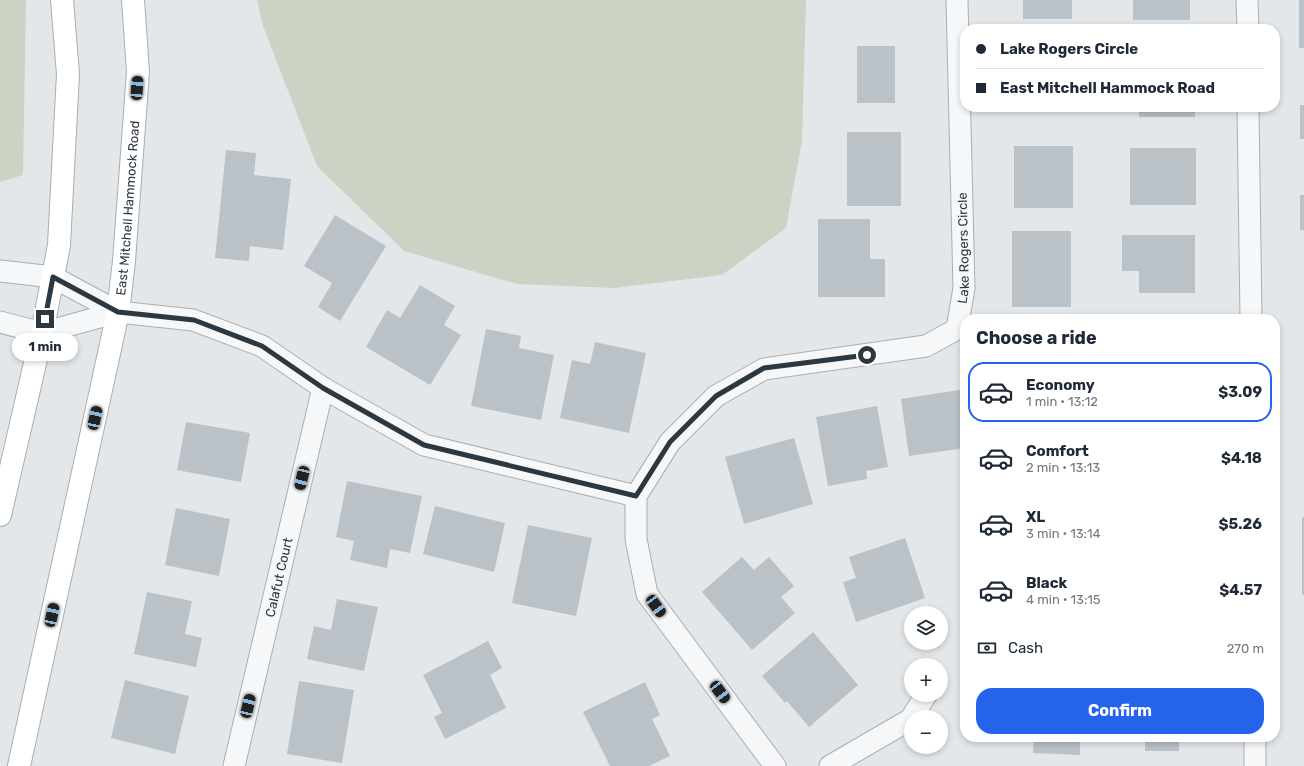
<!DOCTYPE html>
<html lang="en">
<head>
<meta charset="utf-8">
<style>
  :root { --surface:#fff; --page:#f2f2f3; --text:#1f2937; --muted:#747a83; --line:#e0e1e3; --accent:#2563eb }
  body { margin:0; font-family:Rubik,sans-serif; background:var(--page); color:var(--text); height:100vh; display:flex; flex-direction:column; font-size:15px; white-space:nowrap }
  * { box-sizing:border-box; margin:0 }
  p { font-size:13px; color:var(--muted) }
  .icon { flex:none; width:22px; height:22px; fill:none; stroke:currentColor; stroke-width:2; stroke-linecap:round; stroke-linejoin:round }
  .map { position:relative; flex:1; overflow:hidden }
  .sheet { position:absolute; left:960px; top:314px; width:320px; height:428px; display:flex; flex-direction:column; background:var(--surface); border-radius:16px; box-shadow:0 2px 6px #0003 }
  .sheet>* { flex:none }
  .banner { position:absolute; left:960px; top:24px; width:320px; height:88px; border-radius:16px; box-shadow:0 2px 6px #0003; display:grid; align-content:center; height:88px; padding:0 16px; background:var(--surface) }
  .controls { position:absolute; left:904px; top:606px; display:grid; gap:8px }
  .controls a { display:grid; place-items:center; width:44px; height:44px; border-radius:50%; background:var(--surface); box-shadow:0 2px 6px #0003; font-size:20px }
  .end { position:absolute; width:18px; height:18px; margin:-9px; border:5px solid #2b3741; background:#fff; box-shadow:0 0 0 2px #fff }
  .from { border-radius:50% }
  .bubble { position:absolute; height:28px; border-radius:14px; background:var(--surface); box-shadow:0 2px 6px #0003; font-size:13px; font-weight:700; line-height:28px; text-align:center }
  .car { position:absolute; width:12px; height:24px; margin:-12px -6px; border-radius:5px; box-shadow:0 0 3px 1px #0007; background:linear-gradient(#222 24%,#8ab4d8 0 40%,#222 0 76%,#8ab4d8 0 86%,#222 0) }
  .banner b { display:flex; align-items:center; gap:14px; height:38px; font-size:15px }
  .banner b+b { border-top:1px solid var(--line) }
  .banner i { width:10px; height:10px; background:var(--text) }
  ul { padding:0; list-style:none }
  li { display:flex; align-items:center; gap:12px; height:60px; margin:0 8px 6px; padding:0 8px; border:2px solid transparent; border-radius:16px }
  li div { flex:1 }
  li b { display:block; font-size:15px }
  li em { font-style:normal; font-weight:700 }
  li.selected { border-color:var(--accent) }
  li>.icon { width:36px; height:36px; stroke-width:1.5 }
  h2 { padding:0 16px; font-size:18px; line-height:48px }
  .pay { display:flex; align-items:center; gap:10px; height:44px; padding:0 16px; font-size:15px }
  .pay p { margin-inline-start:auto }
  .cta { display:flex; gap:8px; margin-top:auto; padding:8px 16px }
  .cta a { flex:1; height:46px; border-radius:16px; background:var(--accent); color:#fff; font-size:16px; font-weight:700; line-height:46px; text-align:center }
  .map>svg:first-child { display:block }
  .green { fill:#cbd4c4 }
  .building { fill:#bac1c7 }
  .lines { fill:none; stroke-linecap:round; stroke-linejoin:round }
  .street-casing { stroke:#a8afb4; stroke-width:23 }
  .secondary-casing { stroke:#a8afb4; stroke-width:24 }
  .street { stroke:#f5f7f9; stroke-width:21 }
  .secondary { stroke:#fff; stroke-width:22 }
  .route { stroke:#2b3741; stroke-width:5 }
  .labels { text-anchor:middle; dominant-baseline:central; stroke-width:3; stroke-linejoin:round; paint-order:stroke }
  .street-label { font-size:13px; fill:#2b3741; stroke:#f2f5f8 }
</style>
</head>
<body>
<div class="map">
<svg width="1304" height="766" viewBox="0 0 1304 766">
  <rect width="100%" height="100%" fill="#e3e7ea"/>
  <g class="green">
    <polygon points="0,0 26,0 23,175 0,182"/>
    <polygon points="257,0 806,0 802,141 786,228 722,275 614,288 517,284 404,251 317,166 263,26"/>
  </g>
  <g class="building">
    <rect x="1023" y="0" width="49" height="19"/>
    <rect x="1133" y="0" width="57" height="20"/>
    <rect x="1299" y="0" width="5" height="48"/>
    <rect x="857" y="46" width="38" height="57"/>
    <rect x="1300" y="105" width="4" height="34"/>
    <rect x="1014" y="107" width="64" height="4"/>
    <rect x="1139" y="107" width="56" height="10"/>
    <rect x="847" y="132" width="54" height="74"/>
    <rect x="1014" y="146" width="59" height="62"/>
    <rect x="1130" y="148" width="66" height="57"/>
    <polygon points="226,150 256,153 254,175 291,179 283,250 250,246 249,261 215,258"/>
    <rect x="1300" y="195" width="4" height="35"/>
    <polygon points="335,215 386,246 340,321 318,307 332,283 304,266"/>
    <polygon points="818,219 870,219 870,259 885,259 885,297 818,297"/>
    <rect x="1012" y="231" width="59" height="76"/>
    <polygon points="1122,235 1195,235 1195,293 1139,293 1139,271 1122,271"/>
    <polygon points="420,285 455,306 444,325 461,335 430,385 366,347 387,310 400,318"/>
    <polygon points="486,329 521,336 519,348 554,355 541,420 471,406"/>
    <polygon points="595,342 646,353 629,433 560,418 572,360 590,364"/>
    <polygon points="965,389 965,448 909,456 901,399"/>
    <polygon points="877,406 888,467 866,471 867,479 828,486 816,417"/>
    <polygon points="186,422 250,433 241,482 177,470"/>
    <polygon points="794,438 813,504 744,524 725,457"/>
    <polygon points="347,481 422,496 410,553 390,549 387,568 350,560 354,541 336,537"/>
    <polygon points="435,506 505,523 494,572 423,554"/>
    <polygon points="176,508 230,519 219,576 165,565"/>
    <rect x="1302" y="517" width="2" height="78"/>
    <polygon points="528,525 592,538 576,616 512,603"/>
    <polygon points="905,538 925,598 856,622 843,582 856,578 849,557"/>
    <polygon points="742,557 754,570 769,557 794,586 781,597 795,613 752,650 702,592"/>
    <polygon points="147,592 192,601 185,634 202,638 196,667 134,654"/>
    <polygon points="337,599 378,607 364,671 307,659 314,626 331,630"/>
    <polygon points="813,632 858,685 809,727 787,701 785,703 762,676"/>
    <polygon points="488,641 502,668 490,675 506,708 445,739 434,717 442,713 423,675"/>
    <polygon points="125,680 189,696 175,754 111,738"/>
    <polygon points="299,681 354,690 342,763 287,754"/>
    <polygon points="645,682 660,715 652,719 670,756 649,766 610,766 583,712"/>
    <polygon points="1034,737 1080,737 1080,755 1033,753"/>
    <rect x="1145" y="737" width="34" height="14"/>
  </g>
  <g class="lines">
    <defs>
      <g id="street">
        <polyline points="1247,0 1248,29"/>
        <polyline points="1248,107 1251,319"/>
        <polyline points="0,271 53,277 118,312"/>
        <polyline points="0,322 42,333 118,312 193,320 262,346 323,388 424,445 636,496"/>
        <polyline points="912,717 926,695"/>
        <polyline points="1255,737 1255,766"/>
        <path id="s1" d="M 234,766 L 323,388"/>
        <path id="s2" d="M 775,766 L 647,594 L 636,539 L 636,496 L 670,442 L 716,396 L 764,369 L 926,346 L 957,329 L 964,288 L 957,0"/>
        <polyline points="830,766 911,719"/>
      </g>
      <g id="secondary">
        <polyline points="0,515 42,333 59,245 68,74 62,0"/>
        <path id="s3" d="M 19,766 L 118,312 L 124,261 L 138,72 L 133,0"/>
      </g>
    </defs>
    <use href="#street" class="street-casing"/>
    <use href="#secondary" class="secondary-casing"/>
    <use href="#street" class="street"/>
    <use href="#secondary" class="secondary"/>
  </g>
  <g class="lines">
    <polyline class="route" points="45,319 53,277 118,312 194,320 262,346 323,388 424,445 636,496 670,442 716,396 764,368 867,355"/>
  </g>
  <g class="labels">
    <g class="street-label">
      <text stroke="none"><textPath href="#s3" startOffset="569">East Mitchell Hammock Road</textPath></text>
      <text stroke="none"><textPath href="#s2" startOffset="778">Lake Rogers Circle</textPath></text>
      <text stroke="none"><textPath href="#s1" startOffset="194">Calafut Court</textPath></text>
    </g>
  </g>
</svg>
<div class="controls">
<a><svg class="icon" aria-label="layers" viewBox="0 0 24 24"><path d="M12 4l9 5-9 5-9-5zM3 14l9 5 9-5"/></svg></a>
<a>+</a>
<a>−</a>
</div>
<i class="end from" style="left:867px;top:355px"></i>
<i class="end" style="left:45px;top:319px"></i>
<div class="bubble" style="left:12px;top:333px;width:66px">1 min</div>
<i class="car" style="left:137px;top:88px;rotate:4deg"></i>
<i class="car" style="left:95px;top:418px;rotate:12deg"></i>
<i class="car" style="left:302px;top:478px;rotate:193deg"></i>
<i class="car" style="left:656px;top:606px;rotate:144deg"></i>
<i class="car" style="left:52px;top:615px;rotate:12deg"></i>
<i class="car" style="left:720px;top:692px;rotate:143deg"></i>
<i class="car" style="left:248px;top:706px;rotate:13deg"></i>
<div class="banner">
<b><i class="from"></i>Lake Rogers Circle</b>
<b><i></i>East Mitchell Hammock Road</b>
</div>
<section class="sheet">
<h2>Choose a ride</h2>
<ul>
<li class="selected"><svg class="icon" aria-label="car" viewBox="0 0 24 24"><path d="M5 17H2v-5l4-1 3-4h7l3 4 3 1v5h-3M9 17h6M6 11h13"/><circle cx="7" cy="17" r="2"/><circle cx="17" cy="17" r="2"/></svg><div><b>Economy</b><p>1 min · 13:12</p></div><em>$3.09</em></li>
<li><svg class="icon" aria-label="car" viewBox="0 0 24 24"><path d="M5 17H2v-5l4-1 3-4h7l3 4 3 1v5h-3M9 17h6M6 11h13"/><circle cx="7" cy="17" r="2"/><circle cx="17" cy="17" r="2"/></svg><div><b>Comfort</b><p>2 min · 13:13</p></div><em>$4.18</em></li>
<li><svg class="icon" aria-label="car" viewBox="0 0 24 24"><path d="M5 17H2v-5l4-1 3-4h7l3 4 3 1v5h-3M9 17h6M6 11h13"/><circle cx="7" cy="17" r="2"/><circle cx="17" cy="17" r="2"/></svg><div><b>XL</b><p>3 min · 13:14</p></div><em>$5.26</em></li>
<li><svg class="icon" aria-label="car" viewBox="0 0 24 24"><path d="M5 17H2v-5l4-1 3-4h7l3 4 3 1v5h-3M9 17h6M6 11h13"/><circle cx="7" cy="17" r="2"/><circle cx="17" cy="17" r="2"/></svg><div><b>Black</b><p>4 min · 13:15</p></div><em>$4.57</em></li>
</ul>
<div class="pay"><svg class="icon" aria-label="cash" viewBox="0 0 24 24"><path d="M3 7h18v10H3z"/><circle cx="12" cy="12" r="2"/></svg>Cash<p>270 m</p></div>
<div class="cta"><a>Confirm</a></div>
</section>
</div>
</body>
</html>
